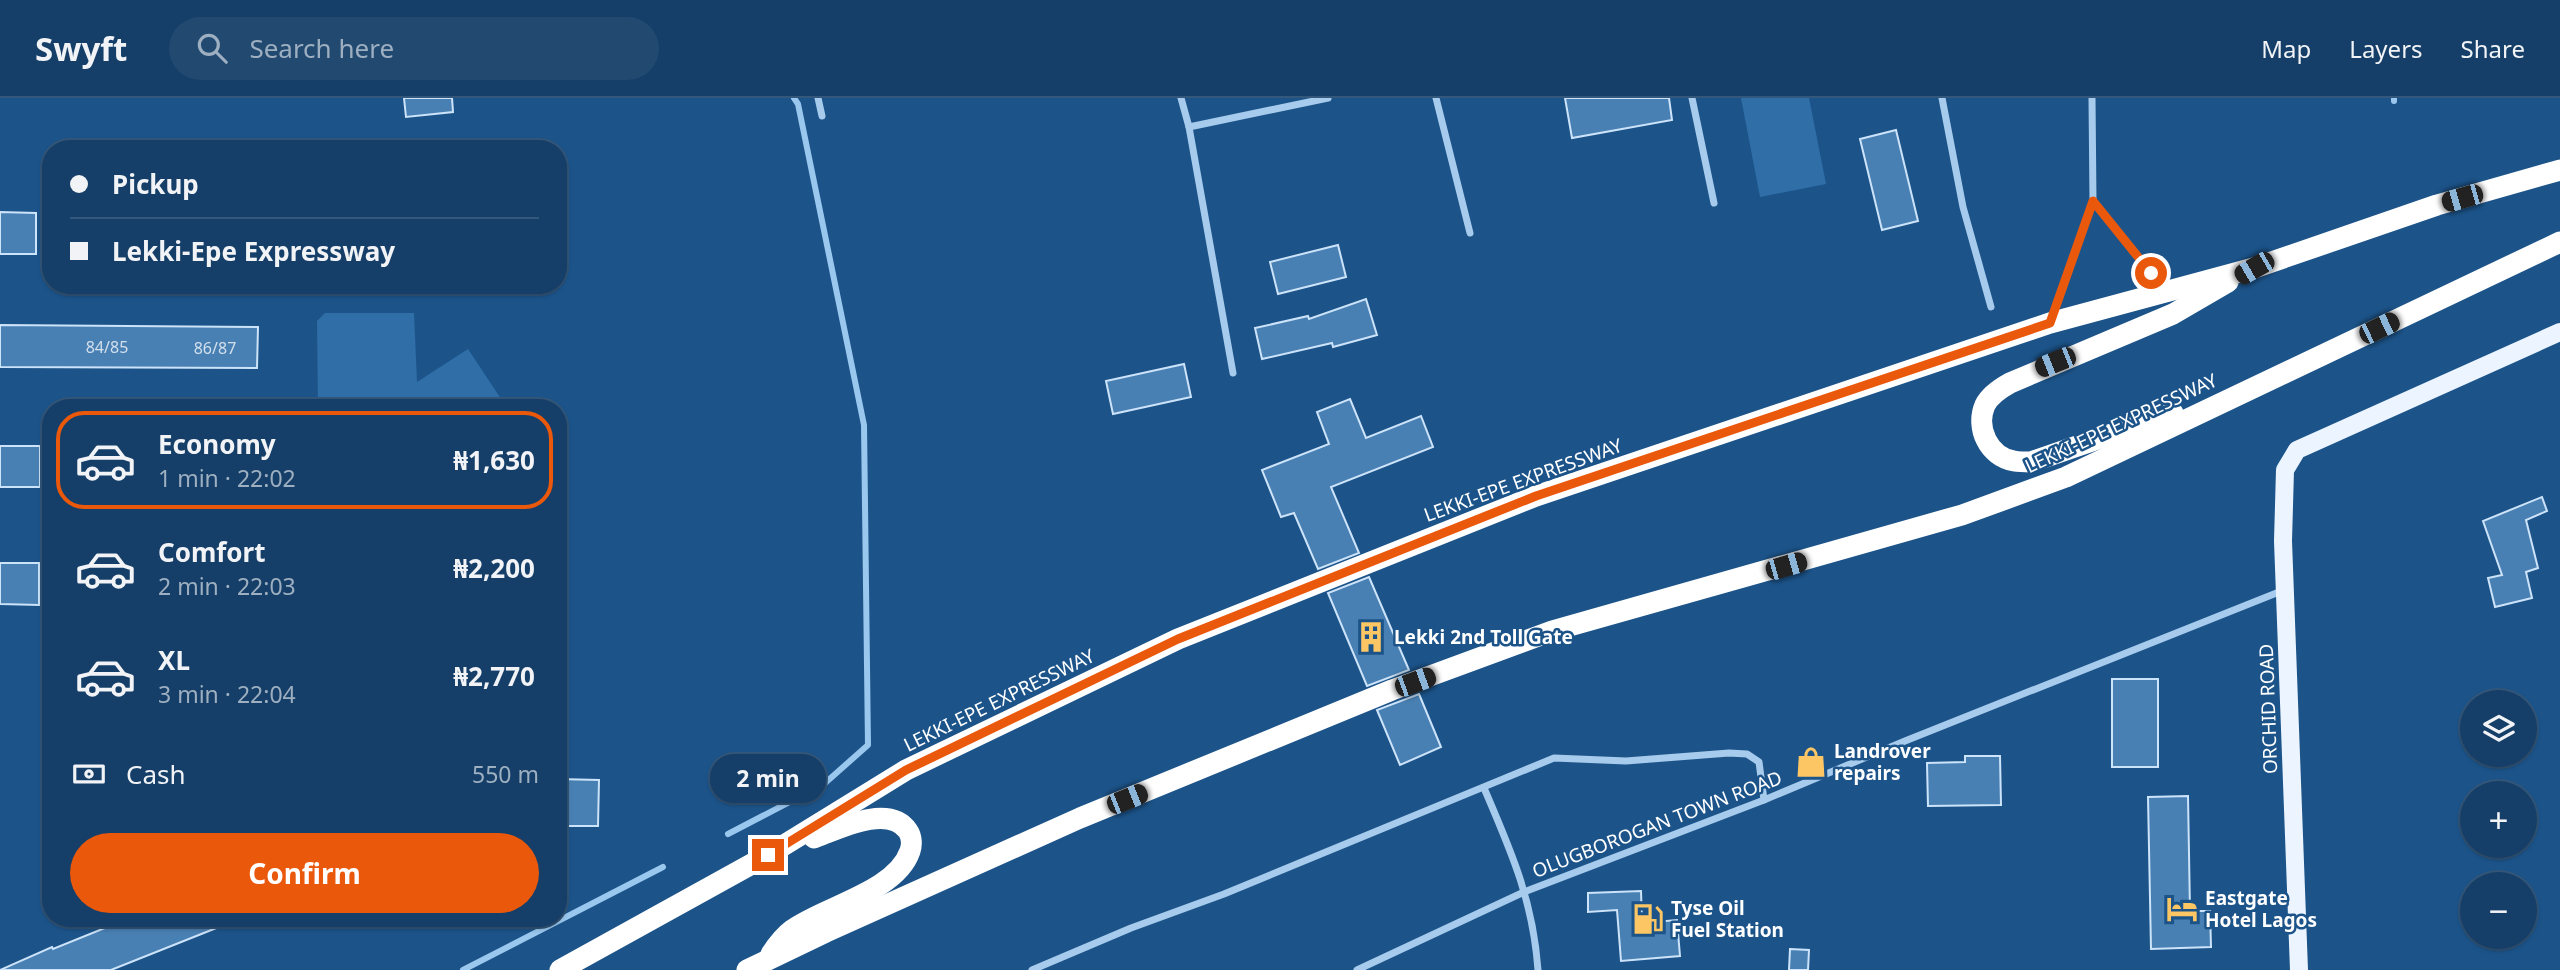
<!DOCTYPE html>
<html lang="en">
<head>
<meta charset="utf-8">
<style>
  :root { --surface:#153f68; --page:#224a71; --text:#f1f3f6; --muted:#9dafc0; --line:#34587c; --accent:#ea580c }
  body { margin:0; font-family:"Noto Sans",sans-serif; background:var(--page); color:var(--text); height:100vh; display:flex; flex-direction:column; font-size:26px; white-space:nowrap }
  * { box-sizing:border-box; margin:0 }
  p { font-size:23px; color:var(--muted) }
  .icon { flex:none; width:38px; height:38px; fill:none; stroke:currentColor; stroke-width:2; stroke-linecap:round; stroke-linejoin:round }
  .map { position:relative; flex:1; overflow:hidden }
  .side { position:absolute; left:42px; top:301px; width:525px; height:528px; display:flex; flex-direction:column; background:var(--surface); border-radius:28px; box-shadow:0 2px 5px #0004,0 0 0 2px var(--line) }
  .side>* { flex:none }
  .guide { position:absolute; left:42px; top:42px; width:525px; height:154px; border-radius:28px; box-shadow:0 2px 5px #0004,0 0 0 2px var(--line); display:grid; align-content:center; height:154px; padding:0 28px; background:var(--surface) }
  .tools { position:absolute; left:2460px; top:592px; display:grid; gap:14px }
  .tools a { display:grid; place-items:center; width:77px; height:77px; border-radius:50%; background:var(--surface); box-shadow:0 2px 5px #0004,0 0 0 2px var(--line); font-size:35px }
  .end { position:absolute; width:32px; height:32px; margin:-16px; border:9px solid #ea580c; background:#fff; box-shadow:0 0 0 4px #fff }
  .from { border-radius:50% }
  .bubble { position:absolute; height:49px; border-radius:24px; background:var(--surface); box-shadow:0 2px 5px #0004,0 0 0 2px var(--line); font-size:23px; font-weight:700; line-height:49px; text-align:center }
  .car { position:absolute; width:21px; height:42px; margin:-21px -10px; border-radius:9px; box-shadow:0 0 5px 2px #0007; background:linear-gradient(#222 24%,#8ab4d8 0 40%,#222 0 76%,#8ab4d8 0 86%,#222 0) }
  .guide b { display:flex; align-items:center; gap:24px; height:66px; font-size:26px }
  .guide b+b { border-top:2px solid var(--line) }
  .guide i { width:18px; height:18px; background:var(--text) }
  ul { padding:12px 0 0; list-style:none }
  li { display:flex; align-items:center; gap:21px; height:98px; margin:0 14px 10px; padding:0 14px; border:4px solid transparent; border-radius:28px }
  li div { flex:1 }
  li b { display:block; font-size:26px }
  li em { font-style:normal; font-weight:700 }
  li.active { border-color:var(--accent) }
  li>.icon { width:63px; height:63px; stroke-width:1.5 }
  .pay { display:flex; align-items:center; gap:18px; height:77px; padding:0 28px; font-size:26px }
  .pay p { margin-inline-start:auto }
  .button { display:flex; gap:14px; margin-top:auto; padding:14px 28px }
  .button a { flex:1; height:80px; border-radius:42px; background:var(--accent); color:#fff; font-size:28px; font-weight:700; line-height:80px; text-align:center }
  header { display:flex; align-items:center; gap:42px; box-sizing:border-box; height:98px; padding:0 35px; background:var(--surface); border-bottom:2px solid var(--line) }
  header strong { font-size:33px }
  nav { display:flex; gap:38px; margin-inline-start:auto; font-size:24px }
  .search { width:490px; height:63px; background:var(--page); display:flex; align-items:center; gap:18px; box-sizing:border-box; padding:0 24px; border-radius:38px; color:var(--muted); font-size:26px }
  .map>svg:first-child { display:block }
  .green { fill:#2f6ea7 }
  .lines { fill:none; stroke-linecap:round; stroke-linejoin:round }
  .stream { stroke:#9ac7ee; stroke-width:6 }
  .building { fill:#4980b3; stroke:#cce3f9; stroke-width:2 }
  .street { stroke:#a7cbec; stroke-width:7 }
  .primary { stroke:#ecf5ff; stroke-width:18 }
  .highway { stroke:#fff; stroke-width:21 }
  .route { stroke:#ea580c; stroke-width:9 }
  .labels { text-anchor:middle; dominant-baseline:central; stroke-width:5; stroke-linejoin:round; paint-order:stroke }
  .number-label { font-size:16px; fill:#d2dfec }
  .street-label { font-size:19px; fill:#fff; stroke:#1c548a }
  .poi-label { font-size:19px; font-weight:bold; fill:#fff; stroke:#1c548a; text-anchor:start }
</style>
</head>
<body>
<header>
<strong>Swyft</strong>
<div class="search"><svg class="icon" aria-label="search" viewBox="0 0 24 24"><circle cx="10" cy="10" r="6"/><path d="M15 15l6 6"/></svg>Search here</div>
<nav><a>Map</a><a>Layers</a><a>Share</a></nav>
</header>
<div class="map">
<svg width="2560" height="872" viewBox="0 0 2560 872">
  <rect width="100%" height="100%" fill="#1c548a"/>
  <g class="green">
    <polygon points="1741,0 1809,0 1826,86 1760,99"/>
    <polygon points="325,215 414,215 417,284 468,251 507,310 318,310 317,223"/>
  </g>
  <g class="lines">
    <g class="stream">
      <polyline points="2394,0 2394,3"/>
      <polyline points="728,736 824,686 868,647 864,327 798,6 794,0"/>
      <polyline points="463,872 663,769"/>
    </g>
  </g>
  <g class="building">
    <polygon points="404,0 452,0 453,14 406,19"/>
    <polygon points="1565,0 1669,0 1672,22 1572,40"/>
    <polygon points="1896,32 1918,123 1882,132 1860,41"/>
    <polygon points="0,114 36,115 36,156 0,156"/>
    <polygon points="1338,147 1346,179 1278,196 1270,164"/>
    <polygon points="1366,201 1377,237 1333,249 1332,245 1262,261 1255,230 1308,218 1309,221"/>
    <polygon points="0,227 258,229 257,270 0,269"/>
    <polygon points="1184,266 1191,299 1113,316 1106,283"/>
    <polygon points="1350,301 1366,340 1421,318 1433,349 1331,389 1359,455 1318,471 1294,415 1281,419 1262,372 1329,346 1317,314"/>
    <rect x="0" y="348" width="40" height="41"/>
    <polygon points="2542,399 2547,413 2526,422 2538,470 2526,474 2532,500 2495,509 2488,480 2502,477 2483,423"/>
    <polygon points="0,465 39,465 39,507 0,506"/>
    <polygon points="1369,479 1409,572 1367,588 1328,495"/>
    <rect x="2112" y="581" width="46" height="88"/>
    <polygon points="1419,596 1441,649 1400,667 1377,612"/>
    <polygon points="1965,658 2000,658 2001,707 1928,708 1927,665 1965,664"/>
    <polygon points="558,681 599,682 598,728 558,728"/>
    <polygon points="2188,698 2190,813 2210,813 2211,849 2151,851 2148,699"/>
    <polygon points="1641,793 1642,825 1677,822 1680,858 1621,863 1617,812 1588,814 1588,795"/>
    <polygon points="127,821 239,821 111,872 0,872 52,849 53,851"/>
    <polygon points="1790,851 1809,852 1808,872 1789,872"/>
  </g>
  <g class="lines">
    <g class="street">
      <polyline points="818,0 822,18"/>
      <polyline points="1181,0 1189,29 1328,0"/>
      <polyline points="1436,0 1470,135"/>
      <polyline points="1692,0 1714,105"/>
      <polyline points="1942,0 1963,109 1991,209"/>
      <polyline points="1189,29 1233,275"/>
      <polyline points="2093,103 2163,190"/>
      <polyline points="2052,221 2093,103 2092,0"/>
      <path d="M 1484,690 C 1511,753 1533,802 1538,872"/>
      <polyline points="1032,872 1131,830 1224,796 1554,660 1626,663 1729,655 1747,656 1759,664 1764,702"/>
      <polyline points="1357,872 1524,794 1764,702 1905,643 2284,492"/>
    </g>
    <polyline class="primary" points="2299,872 2283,443 2285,372 2297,352 2560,234"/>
    <g class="highway">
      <path d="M 2173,315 L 2031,364 C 2026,364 2020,364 2014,363 C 1989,359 1975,330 1985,307 C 1990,297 2001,290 2010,285 L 2173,216 L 2228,184"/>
      <path d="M 771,856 C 777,847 784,838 792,832 C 825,808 896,794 910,753 C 912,747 912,739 908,733 C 889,705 838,731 814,740"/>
      <polyline points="560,872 768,757 906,672 1178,541 1536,398 2050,225 2254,170 2437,107 2560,72"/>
      <polyline points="747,872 826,834 1080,720 1392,592 1552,533 1962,417 2066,379 2560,144"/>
    </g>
  </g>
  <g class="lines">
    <polyline class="route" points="768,757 906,672 1178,541 1536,398 2050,225 2093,103 2151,175"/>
  </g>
  <defs>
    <symbol id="building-bare" viewBox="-9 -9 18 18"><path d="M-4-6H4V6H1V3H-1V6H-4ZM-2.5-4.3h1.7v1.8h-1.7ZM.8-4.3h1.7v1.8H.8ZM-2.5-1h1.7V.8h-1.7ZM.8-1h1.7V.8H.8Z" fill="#fcc664" stroke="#1c548a" stroke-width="2.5" paint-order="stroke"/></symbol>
    <symbol id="shop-bare" viewBox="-9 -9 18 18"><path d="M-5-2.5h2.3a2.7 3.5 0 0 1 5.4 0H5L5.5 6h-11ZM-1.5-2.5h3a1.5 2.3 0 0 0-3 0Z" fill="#fcc664" stroke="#1c548a" stroke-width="2.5" paint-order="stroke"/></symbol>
    <symbol id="hotel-bare" viewBox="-9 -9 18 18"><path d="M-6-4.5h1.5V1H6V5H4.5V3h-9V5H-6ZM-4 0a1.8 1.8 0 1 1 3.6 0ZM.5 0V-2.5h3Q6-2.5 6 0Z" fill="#fcc664" stroke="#1c548a" stroke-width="2.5" paint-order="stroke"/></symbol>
    <symbol id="fuel-bare" viewBox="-9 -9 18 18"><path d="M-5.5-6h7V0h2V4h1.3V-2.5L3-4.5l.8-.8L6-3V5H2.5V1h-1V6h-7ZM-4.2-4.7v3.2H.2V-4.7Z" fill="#fcc664" stroke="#1c548a" stroke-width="2.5" paint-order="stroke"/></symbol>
  </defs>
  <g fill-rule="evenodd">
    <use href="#building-bare" x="1349" y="517" width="44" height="44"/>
    <use href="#shop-bare" x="1789" y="642" width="44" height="44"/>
    <use href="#hotel-bare" x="2160" y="789" width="44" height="44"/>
    <use href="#fuel-bare" x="1626" y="799" width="44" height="44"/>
  </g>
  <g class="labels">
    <g class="number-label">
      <text x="107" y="249">84/85</text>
      <text x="215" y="250">86/87</text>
    </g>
    <g class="street-label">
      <text transform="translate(2121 325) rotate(-25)">LEKKI-EPE EXPRESSWAY</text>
      <text transform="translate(1523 382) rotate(-20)">LEKKI-EPE EXPRESSWAY</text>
      <text transform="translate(999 602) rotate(-26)">LEKKI-EPE EXPRESSWAY</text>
      <text transform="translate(2268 611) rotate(-92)">ORCHID ROAD</text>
      <text transform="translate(1657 726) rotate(-21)">OLUGBOROGAN TOWN ROAD</text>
    </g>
    <g class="poi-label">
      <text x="1394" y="539">Lekki 2nd Toll Gate</text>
      <text x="1834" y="653">Landrover<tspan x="1834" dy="22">repairs</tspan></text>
      <text x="2205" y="800">Eastgate<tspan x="2205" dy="22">Hotel Lagos</tspan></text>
      <text x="1671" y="810">Tyse Oil<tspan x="1671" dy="22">Fuel Station</tspan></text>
    </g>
  </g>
</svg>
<div class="tools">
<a><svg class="icon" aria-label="layers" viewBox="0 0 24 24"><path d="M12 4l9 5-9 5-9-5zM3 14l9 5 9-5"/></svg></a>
<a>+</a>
<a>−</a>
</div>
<i class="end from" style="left:2151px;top:175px"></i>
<i class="end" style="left:768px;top:757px"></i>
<div class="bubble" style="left:710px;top:656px;width:116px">2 min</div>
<i class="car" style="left:2462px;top:100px;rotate:254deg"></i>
<i class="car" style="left:2254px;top:170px;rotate:240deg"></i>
<i class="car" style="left:2379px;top:230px;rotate:64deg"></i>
<i class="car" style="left:2055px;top:264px;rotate:248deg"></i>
<i class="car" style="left:1786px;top:468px;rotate:74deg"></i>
<i class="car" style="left:1415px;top:584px;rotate:70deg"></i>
<i class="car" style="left:1127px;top:701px;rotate:68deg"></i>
<div class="guide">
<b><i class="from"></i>Pickup</b>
<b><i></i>Lekki-Epe Expressway</b>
</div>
<section class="side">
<ul>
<li class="active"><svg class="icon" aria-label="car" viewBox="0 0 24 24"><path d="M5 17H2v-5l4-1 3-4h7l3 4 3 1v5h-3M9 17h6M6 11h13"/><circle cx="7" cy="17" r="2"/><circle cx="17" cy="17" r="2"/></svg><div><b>Economy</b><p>1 min · 22:02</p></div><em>₦1,630</em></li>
<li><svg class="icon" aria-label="car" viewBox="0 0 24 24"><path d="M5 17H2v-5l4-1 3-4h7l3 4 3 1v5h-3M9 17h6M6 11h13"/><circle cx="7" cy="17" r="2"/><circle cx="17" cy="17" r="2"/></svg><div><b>Comfort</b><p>2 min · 22:03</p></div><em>₦2,200</em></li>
<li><svg class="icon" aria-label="car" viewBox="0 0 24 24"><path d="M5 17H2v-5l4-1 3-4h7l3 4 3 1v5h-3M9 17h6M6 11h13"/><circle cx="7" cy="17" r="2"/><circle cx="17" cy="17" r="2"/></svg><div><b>XL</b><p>3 min · 22:04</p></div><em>₦2,770</em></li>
</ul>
<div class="pay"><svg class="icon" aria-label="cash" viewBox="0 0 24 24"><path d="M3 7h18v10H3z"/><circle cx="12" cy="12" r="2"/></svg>Cash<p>550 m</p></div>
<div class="button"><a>Confirm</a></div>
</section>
</div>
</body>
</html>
